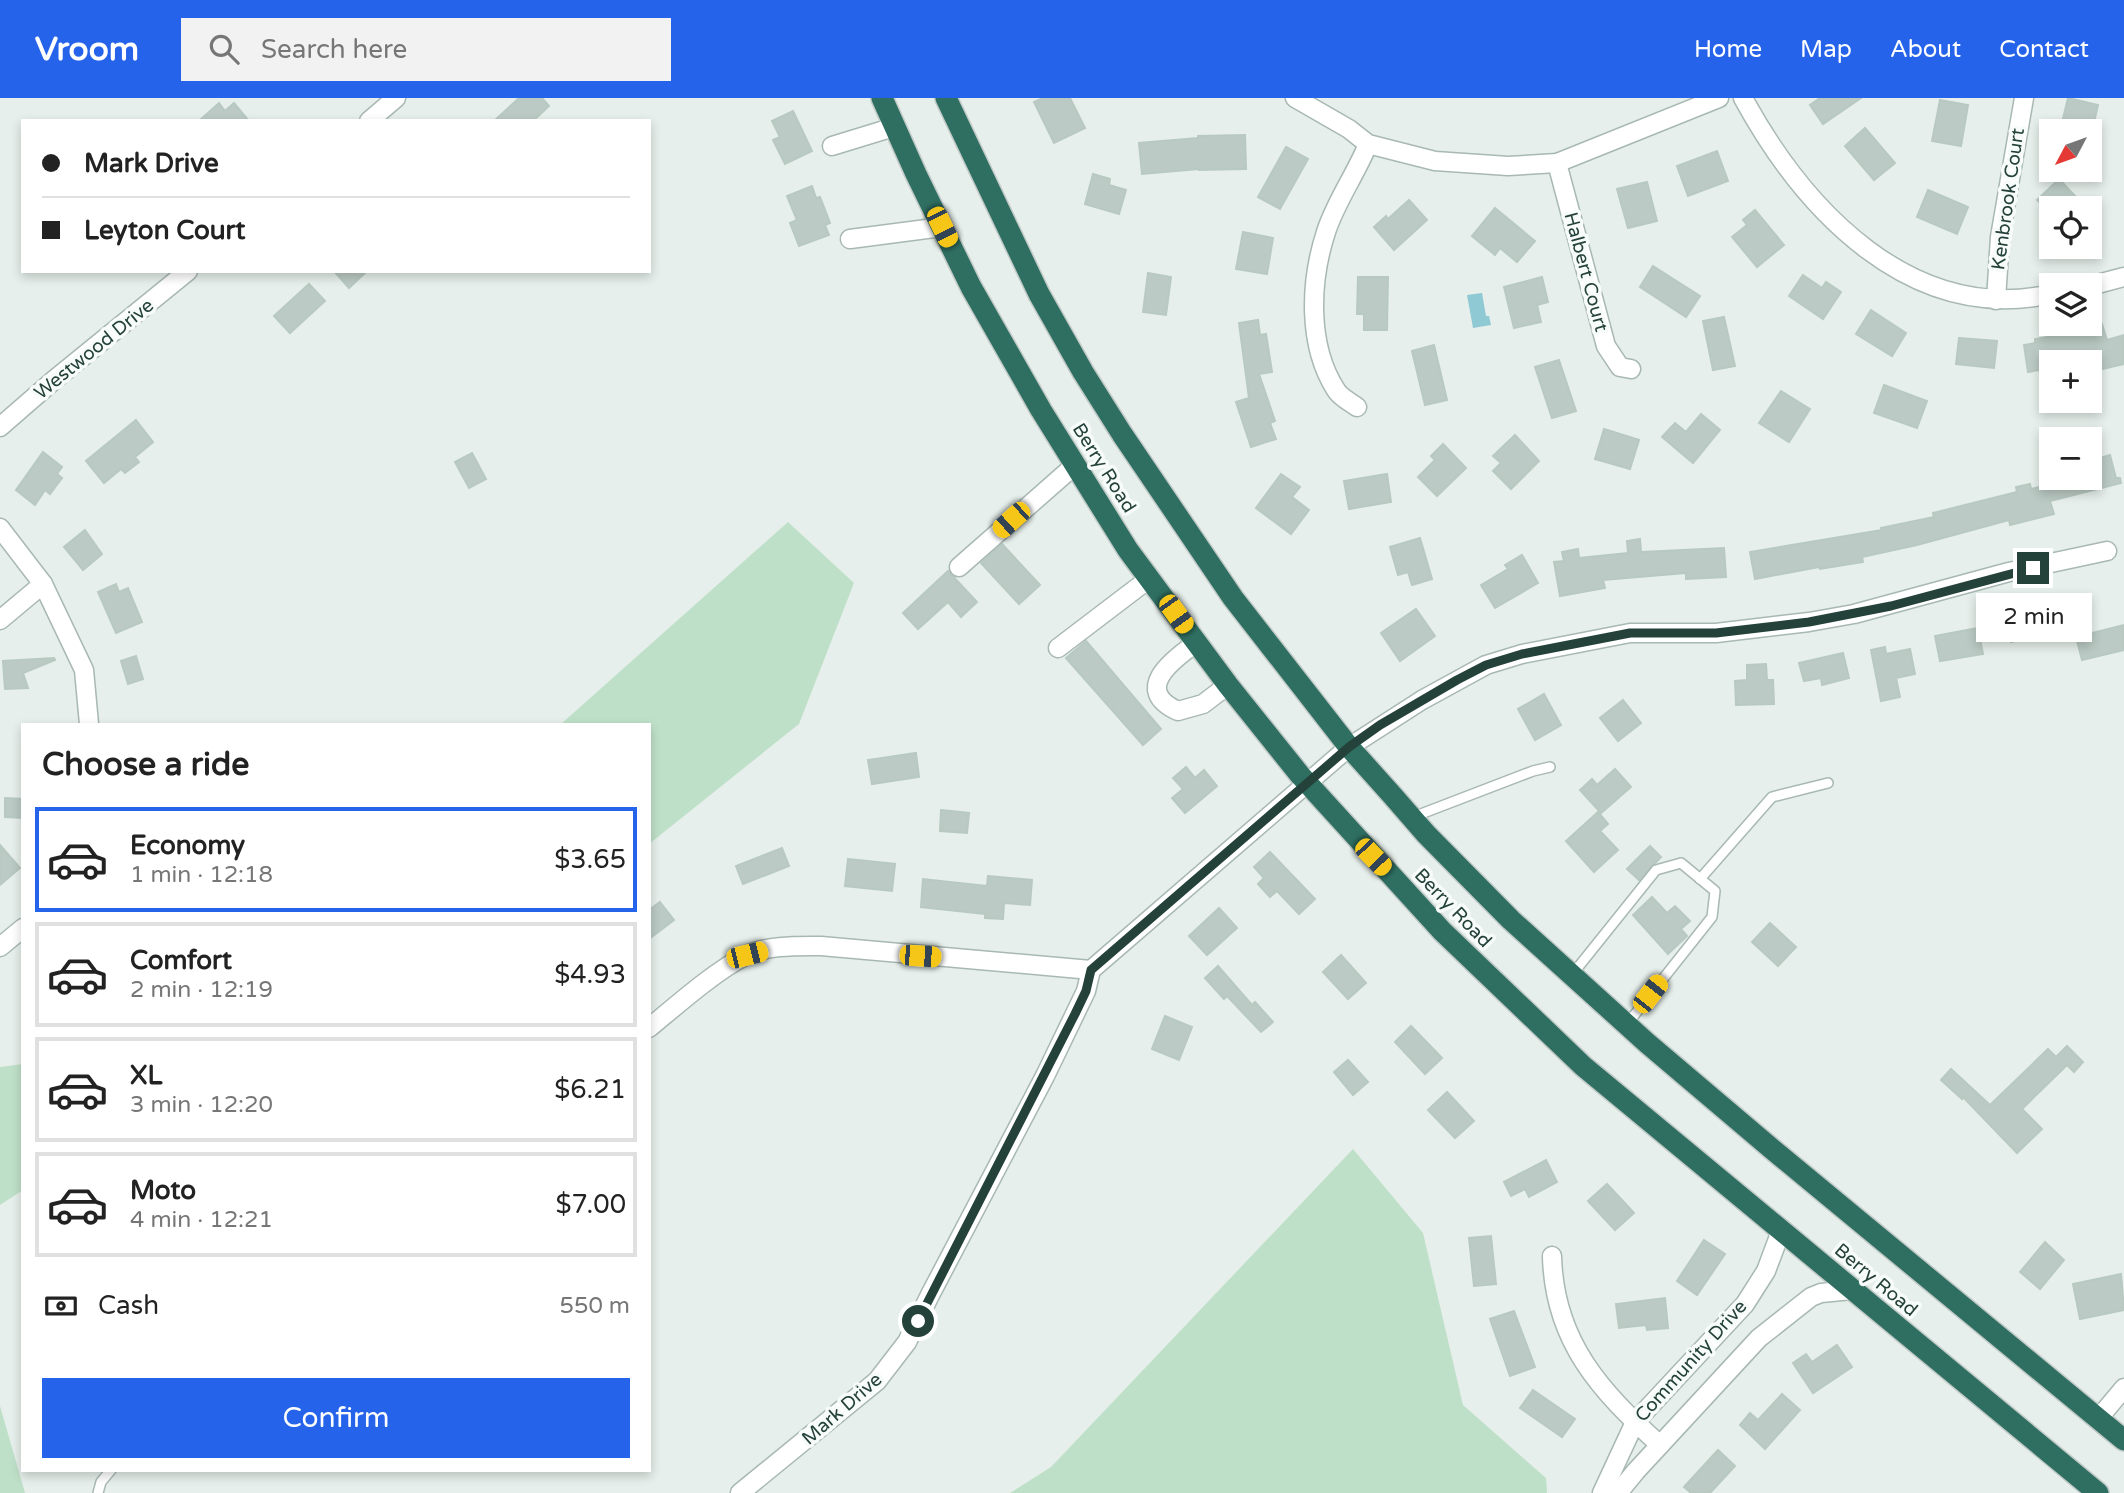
<!DOCTYPE html>
<html lang="en">
<head>
<meta charset="utf-8">
<style>
  :root { --surface:#fff; --page:#f2f2f2; --text:#222; --muted:#767676; --line:#e0e0e0; --accent:#2563eb }
  body { margin:0; font-family:"Varela Round",sans-serif; background:var(--page); color:var(--text); height:100vh; display:flex; flex-direction:column; font-size:26px; white-space:nowrap }
  * { box-sizing:border-box; margin:0 }
  p { font-size:23px; color:var(--muted) }
  .icon { flex:none; width:38px; height:38px; fill:none; stroke:currentColor; stroke-width:2; stroke-linecap:round; stroke-linejoin:round }
  .map { position:relative; flex:1; overflow:hidden }
  .side { position:absolute; left:21px; top:625px; width:630px; height:749px; display:flex; flex-direction:column; background:var(--surface); border-radius:0px; box-shadow:0 4px 10px #0003 }
  .side>* { flex:none }
  .guide { position:absolute; left:21px; top:21px; width:630px; height:154px; border-radius:0px; box-shadow:0 4px 10px #0003; display:grid; align-content:center; height:154px; padding:0 21px; background:var(--surface) }
  .needle { width:46px; rotate:229deg }
  .fabs { position:absolute; left:2039px; top:21px; display:grid; gap:14px }
  .fabs a { display:grid; place-items:center; width:63px; height:63px; border-radius:0px; background:var(--surface); box-shadow:0 4px 10px #0003; font-size:35px }
  .end { position:absolute; width:32px; height:32px; margin:-16px; border:9px solid #24423a; background:#fff; box-shadow:0 0 0 4px #fff }
  .from { border-radius:50% }
  .bubble { position:absolute; height:49px; border-radius:0px; background:var(--surface); box-shadow:0 4px 10px #0003; font-size:23px; font-weight:600; line-height:49px; text-align:center }
  .car { position:absolute; width:21px; height:42px; margin:-21px -10px; border-radius:9px; box-shadow:0 0 5px 2px #0007; background:linear-gradient(#f5c518 24%,#345 0 40%,#f5c518 0 76%,#345 0 86%,#f5c518 0) }
  .guide b { display:flex; align-items:center; gap:24px; height:66px; font-size:26px }
  .guide b+b { border-top:2px solid var(--line) }
  .guide i { width:18px; height:18px; background:var(--text) }
  ul { padding:0; list-style:none }
  li { display:flex; align-items:center; gap:21px; height:105px; margin:0 14px 10px; padding:0 7px; border:4px solid var(--line); border-radius:0px }
  li div { flex:1 }
  li b { display:block; font-size:26px }
  li em { font-style:normal; font-weight:600 }
  li.selected { border-color:var(--accent) }
  li>.icon { width:63px; height:63px; stroke-width:1.5 }
  h2 { padding:0 21px; font-size:32px; line-height:84px }
  .pay { display:flex; align-items:center; gap:18px; height:77px; padding:0 21px; font-size:26px }
  .pay p { margin-inline-start:auto }
  .primary-button { display:flex; gap:14px; margin-top:auto; padding:14px 21px }
  .primary-button a { flex:1; height:80px; border-radius:0px; background:var(--accent); color:#fff; font-size:28px; font-weight:600; line-height:80px; text-align:center }
  header { display:flex; align-items:center; gap:42px; box-sizing:border-box; height:98px; padding:0 35px; background:var(--accent); color:#fff }
  header strong { font-size:33px }
  nav { display:flex; gap:38px; margin-inline-start:auto; font-size:24px }
  .search { width:490px; height:63px; background:var(--page); display:flex; align-items:center; gap:18px; box-sizing:border-box; padding:0 24px; border-radius:0px; color:var(--muted); font-size:26px }
  .map>svg:first-child { display:block }
  .green { fill:#bfe0c8 }
  .water { fill:#8ec9d4 }
  .building { fill:#bbcac4; stroke:#b8c9c2; stroke-width:2 }
  .lines { fill:none; stroke-linecap:round; stroke-linejoin:round }
  .lane-casing { stroke:#a8b8b2; stroke-width:12 }
  .street-casing { stroke:#a8b8b2; stroke-width:21 }
  .highway-casing { stroke:#c2cac8; stroke-width:24 }
  .lane { stroke:#fff; stroke-width:9 }
  .street { stroke:#fff; stroke-width:18 }
  .highway { stroke:#2f6f62; stroke-width:21 }
  .route { stroke:#24423a; stroke-width:9 }
  .labels { text-anchor:middle; dominant-baseline:central; stroke-width:7; stroke-linejoin:round; paint-order:stroke }
  .street-label { font-size:19px; fill:#24423a; stroke:#f7fbf9 }
</style>
</head>
<body>
<header>
<strong>Vroom</strong>
<div class="search"><svg class="icon" aria-label="search" viewBox="0 0 24 24"><circle cx="10" cy="10" r="6"/><path d="M15 15l6 6"/></svg>Search here</div>
<nav><a>Home</a><a>Map</a><a>About</a><a>Contact</a></nav>
</header>
<div class="map">
<svg width="2124" height="1395" viewBox="0 0 2124 1395">
  <rect width="100%" height="100%" fill="#e6efeb"/>
  <g class="green">
    <polygon points="788,424 854,485 799,626 649,746 649,626 561,626"/>
    <polygon points="23,966 23,1092 0,1107 0,969"/>
    <polygon points="1353,1051 1423,1135 1463,1307 1546,1380 1547,1395 1010,1395 1051,1369"/>
    <polygon points="0,1308 25,1395 0,1395"/>
  </g>
  <polygon class="water" points="1482,195 1486,218 1489,218 1491,227 1473,230 1467,197"/>
  <g class="building">
    <polygon points="519,0 542,0 549,8 533,23 494,23"/>
    <polygon points="1043,0 1070,0 1085,30 1054,45 1034,4"/>
    <polygon points="1820,0 1861,0 1823,26 1810,7"/>
    <polygon points="2068,0 2098,7 2092,33 2060,33"/>
    <polygon points="1940,2 1968,7 1961,48 1932,43"/>
    <polygon points="219,5 225,13 234,5 249,23 199,23"/>
    <polygon points="793,13 812,53 785,66 773,42 780,39 772,23"/>
    <polygon points="1865,30 1895,65 1874,82 1845,48"/>
    <polygon points="1245,37 1246,71 1199,72 1199,71 1142,76 1139,45 1198,40 1198,38"/>
    <polygon points="1286,49 1308,61 1280,111 1258,99"/>
    <polygon points="1717,53 1728,83 1688,98 1677,68"/>
    <polygon points="1093,76 1110,81 1109,87 1126,92 1119,116 1085,106"/>
    <polygon points="2059,81 2077,100 2074,110 2045,110 2037,102"/>
    <polygon points="1647,84 1657,123 1628,130 1617,91"/>
    <polygon points="812,88 816,100 820,99 830,125 825,127 829,137 799,148 790,125 797,122 787,98"/>
    <polygon points="1928,92 1968,109 1957,136 1917,119"/>
    <polygon points="1409,102 1427,122 1394,152 1374,129 1386,118 1388,121"/>
    <polygon points="1495,110 1535,143 1517,164 1500,150 1495,157 1472,138"/>
    <polygon points="1755,112 1784,147 1757,169 1732,139 1747,127 1743,122"/>
    <polygon points="1243,134 1273,140 1267,176 1236,171"/>
    <polygon points="1653,168 1700,198 1686,219 1640,189"/>
    <polygon points="334,173 367,173 349,190"/>
    <polygon points="1148,175 1171,179 1166,217 1143,214"/>
    <polygon points="1803,177 1822,190 1826,184 1841,194 1823,221 1789,198"/>
    <polygon points="1358,179 1388,179 1387,232 1364,232 1364,216 1357,216"/>
    <polygon points="1542,179 1548,204 1537,207 1541,224 1514,230 1504,189"/>
    <polygon points="309,186 325,203 290,235 274,218"/>
    <polygon points="1871,212 1906,235 1892,258 1856,236"/>
    <polygon points="1724,219 1735,268 1713,272 1703,223"/>
    <polygon points="1258,222 1260,237 1266,236 1272,274 1259,276 1275,323 1270,325 1276,341 1251,349 1236,304 1249,300 1239,225"/>
    <polygon points="2102,226 2107,242 2124,237 2124,266 2094,273 2092,264 2051,264 2051,270 2028,274 2024,247 2035,245 2035,241 2084,233 2083,231"/>
    <polygon points="1959,240 1997,243 1994,270 1956,266"/>
    <polygon points="1434,247 1447,302 1425,307 1412,253"/>
    <polygon points="1559,262 1576,313 1552,320 1535,269"/>
    <polygon points="1884,287 1927,303 1917,330 1874,315"/>
    <polygon points="1781,293 1810,311 1789,344 1759,325"/>
    <polygon points="1701,316 1720,332 1693,365 1662,339 1675,325 1686,334"/>
    <polygon points="136,322 153,344 135,359 139,364 125,375 121,371 104,385 86,363"/>
    <polygon points="1604,331 1639,342 1630,371 1595,361"/>
    <polygon points="1515,337 1539,363 1511,391 1493,373 1501,365 1493,358"/>
    <polygon points="1443,346 1466,370 1437,398 1418,379 1435,362 1431,358"/>
    <polygon points="43,354 62,369 57,376 62,380 50,396 45,392 35,407 16,392"/>
    <polygon points="472,355 486,381 469,390 455,364"/>
    <polygon points="2110,357 2116,380 2120,380 2121,385 2050,403 2054,416 2010,427 2009,422 1917,447 1862,459 1863,464 1820,471 1819,469 1755,481 1750,454 1882,432 1881,430 1934,419 1933,415 2017,394 2016,389 2030,386 2031,391 2067,382 2066,380 2090,380 2090,363"/>
    <polygon points="1281,376 1300,389 1292,399 1309,412 1291,436 1256,410"/>
    <polygon points="1387,376 1391,404 1349,411 1344,383"/>
    <polygon points="85,432 102,456 83,472 64,449"/>
    <polygon points="1420,440 1432,481 1412,487 1408,474 1398,477 1390,449"/>
    <polygon points="1640,441 1641,454 1724,450 1726,479 1686,481 1686,475 1603,482 1605,490 1560,498 1554,464 1564,463 1562,454 1578,451 1579,460 1628,455 1627,443"/>
    <polygon points="1002,446 1040,487 1019,506 981,465"/>
    <polygon points="1522,457 1538,485 1495,510 1481,487 1508,471 1505,467"/>
    <polygon points="948,473 977,504 961,519 948,504 918,531 903,515"/>
    <polygon points="116,486 119,494 128,490 142,524 116,535 98,494"/>
    <polygon points="2049,507 2055,533 2011,544 2005,517"/>
    <polygon points="1416,511 1435,538 1400,563 1381,535"/>
    <polygon points="2124,527 2124,552 2082,562 2076,539"/>
    <polygon points="1978,530 1983,556 1940,563 1935,538"/>
    <polygon points="1086,543 1161,631 1143,647 1066,560"/>
    <polygon points="1885,549 1886,556 1910,551 1915,576 1896,580 1900,599 1881,603 1871,552"/>
    <polygon points="1843,555 1849,580 1822,587 1821,580 1804,583 1799,565"/>
    <polygon points="136,558 143,581 128,586 121,563"/>
    <polygon points="54,560 55,562 23,575 28,590 5,591 3,563"/>
    <polygon points="1766,566 1767,582 1773,582 1774,606 1736,607 1735,583 1747,582 1747,567"/>
    <polygon points="1544,596 1561,627 1535,642 1518,611"/>
    <polygon points="1623,602 1641,625 1618,643 1600,620"/>
    <polygon points="916,655 919,679 872,686 868,662"/>
    <polygon points="1186,669 1195,680 1204,672 1217,688 1185,715 1172,700 1183,691 1173,680"/>
    <polygon points="1615,671 1631,689 1601,715 1580,692 1592,681 1597,687"/>
    <polygon points="5,700 23,701 23,720 5,719"/>
    <polygon points="941,712 969,715 967,735 940,733"/>
    <polygon points="1598,714 1608,726 1600,733 1618,752 1594,774 1566,743"/>
    <polygon points="0,747 20,770 0,787"/>
    <polygon points="1650,748 1661,759 1639,782 1627,771"/>
    <polygon points="782,750 789,768 743,786 736,768"/>
    <polygon points="1270,754 1315,801 1299,816 1277,793 1270,799 1258,786 1264,780 1254,769"/>
    <polygon points="848,761 895,766 892,793 845,788"/>
    <polygon points="988,778 1032,782 1030,807 1004,805 1003,821 985,820 985,816 921,809 923,781 987,788"/>
    <polygon points="1652,799 1667,815 1675,808 1690,823 1681,831 1687,838 1668,856 1633,817"/>
    <polygon points="660,804 674,822 649,841 649,812"/>
    <polygon points="1219,810 1237,830 1207,857 1189,838"/>
    <polygon points="1770,825 1796,849 1778,868 1752,844"/>
    <polygon points="1341,857 1366,885 1348,901 1323,874"/>
    <polygon points="1218,868 1252,907 1255,904 1273,924 1261,934 1227,898 1224,901 1205,880"/>
    <polygon points="1165,918 1192,929 1179,962 1152,951"/>
    <polygon points="1411,928 1442,960 1425,976 1395,944"/>
    <polygon points="2067,948 2083,964 2074,974 2067,967 2022,1011 2042,1031 2017,1055 1963,999 1962,1001 1941,982 1951,971 1990,1007 2048,951 2056,959"/>
    <polygon points="1348,962 1368,984 1353,997 1334,974"/>
    <polygon points="1447,994 1474,1023 1455,1040 1428,1012"/>
    <polygon points="1546,1062 1557,1084 1529,1099 1525,1091 1511,1098 1504,1084"/>
    <polygon points="1607,1086 1634,1115 1615,1132 1588,1103"/>
    <polygon points="1491,1138 1496,1186 1474,1188 1469,1140"/>
    <polygon points="1704,1142 1725,1156 1697,1197 1677,1183"/>
    <polygon points="2045,1144 2064,1162 2040,1191 2020,1174"/>
    <polygon points="2121,1176 2124,1212 2080,1221 2073,1186"/>
    <polygon points="1665,1200 1668,1230 1647,1232 1646,1227 1619,1230 1616,1206"/>
    <polygon points="1514,1213 1535,1269 1510,1278 1490,1221"/>
    <polygon points="1837,1247 1852,1269 1813,1295 1793,1265 1806,1256 1812,1264"/>
    <polygon points="1533,1292 1575,1321 1562,1339 1520,1310"/>
    <polygon points="1782,1296 1800,1312 1765,1351 1740,1327 1750,1315 1758,1322"/>
    <polygon points="1718,1352 1735,1368 1710,1395 1691,1395 1684,1389"/>
  </g>
  <g class="lines">
    <defs>
      <g id="lane">
        <polyline points="1413,719 1533,673 1550,669"/>
        <polyline points="1700,781 1772,699 1828,685"/>
        <polyline points="1571,878 1656,772 1681,765 1715,793 1712,819 1628,925"/>
        <polyline points="98,1395 101,1384 111,1372"/>
      </g>
      <g id="street">
        <polyline points="1295,0 1349,31 1368,46 1435,63 1508,68 1557,65 1719,0"/>
        <path d="M 1743,0 C 1804,112 1911,227 2051,196"/>
        <polyline points="369,23 396,0"/>
        <polyline points="832,48 894,29"/>
        <polyline points="1557,65 1606,248 1620,269 1631,271"/>
        <polyline points="850,141 942,129"/>
        <polyline points="2090,188 2124,179"/>
        <polyline points="1996,202 2000,139 2024,0"/>
        <path d="M 1357,309 C 1350,304 1340,299 1336,292 C 1307,247 1310,183 1326,134 C 1336,103 1356,76 1368,46"/>
        <polyline points="0,329 54,282 188,173"/>
        <polyline points="0,430 43,486 84,572 89,626"/>
        <polyline points="959,469 1075,367"/>
        <polyline points="0,522 43,486"/>
        <path d="M 1196,545 C 1172,562 1132,592 1178,613 L 1203,606 L 1228,587"/>
        <polyline points="1058,550 1150,480"/>
        <polyline points="0,849 23,830"/>
        <path d="M 649,930 C 677,907 714,874 745,858 C 767,847 797,848 821,848 L 1091,872 L 1349,649 L 1422,602 L 1486,567 L 1522,556 L 1630,535 L 1716,535 L 1809,524 L 1854,516 L 2009,474 L 2107,453"/>
        <path d="M 1552,1158 C 1554,1243 1600,1293 1660,1347"/>
        <polyline points="2098,1321 2124,1290"/>
        <polyline points="740,1395 877,1283 907,1244 930,1197 1045,978 1086,893 1091,872"/>
        <polyline points="1602,1395 1635,1324 1745,1206 1766,1173 1781,1133"/>
        <polyline points="1618,1395 1636,1373 1759,1240 1811,1199 1821,1195 1852,1192"/>
      </g>
      <g id="highway">
        <polyline points="882,0 916,76 971,189 1041,312 1128,452 1228,587 1300,677 1442,833 1583,968 2098,1395"/>
        <polyline points="946,0 1039,196 1083,274 1122,336 1233,500 1349,649 1392,697 1426,736 1511,822 1647,945 1772,1051 2124,1342"/>
      </g>
    </defs>
    <use href="#lane" class="lane-casing"/>
    <use href="#street" class="street-casing"/>
    <use href="#highway" class="highway-casing"/>
    <use href="#lane" class="lane"/>
    <use href="#street" class="street"/>
    <use href="#highway" class="highway"/>
  </g>
  <g class="lines">
    <polyline class="route" points="918,1223 1075,916 1086,893 1091,872 1349,649 1380,627 1457,582 1486,567 1522,556 1630,535 1716,535 1809,524 1891,508 2033,470"/>
  </g>
  <g class="labels">
    <g class="street-label">
      <text transform="translate(2008 101) rotate(-82)">Kenbrook Court</text>
      <text transform="translate(1586 174) rotate(75)">Halbert Court</text>
      <text transform="translate(94 251) rotate(-39)">Westwood Drive</text>
      <text transform="translate(1104 370) rotate(58)">Berry Road</text>
      <text transform="translate(1453 810) rotate(46)">Berry Road</text>
      <text transform="translate(1876 1182) rotate(40)">Berry Road</text>
      <text transform="translate(1691 1263) rotate(-48)">Community Drive</text>
      <text transform="translate(842 1311) rotate(-41)">Mark Drive</text>
    </g>
  </g>
</svg>
<div class="fabs">
<a><svg class="needle" viewBox="-14 -14 28 28"><path d="M0-13l5 13h-10z" fill="#e53935"/><path d="M0 13l5-13h-10z" fill="#767676"/></svg></a>
<a><svg class="icon" aria-label="locate" viewBox="0 0 24 24"><circle cx="12" cy="12" r="6"/><path d="M12 2v4M12 18v4M2 12h4M18 12h4"/></svg></a>
<a><svg class="icon" aria-label="layers" viewBox="0 0 24 24"><path d="M12 4l9 5-9 5-9-5zM3 14l9 5 9-5"/></svg></a>
<a>+</a>
<a>−</a>
</div>
<i class="end from" style="left:918px;top:1223px"></i>
<i class="end" style="left:2033px;top:470px"></i>
<div class="bubble" style="left:1976px;top:495px;width:116px">2 min</div>
<i class="car" style="left:942px;top:129px;rotate:154deg"></i>
<i class="car" style="left:1011px;top:422px;rotate:228deg"></i>
<i class="car" style="left:1176px;top:516px;rotate:144deg"></i>
<i class="car" style="left:1373px;top:759px;rotate:136deg"></i>
<i class="car" style="left:747px;top:857px;rotate:76deg"></i>
<i class="car" style="left:920px;top:858px;rotate:94deg"></i>
<i class="car" style="left:1650px;top:896px;rotate:38deg"></i>
<div class="guide">
<b><i class="from"></i>Mark Drive</b>
<b><i></i>Leyton Court</b>
</div>
<section class="side">
<h2>Choose a ride</h2>
<ul>
<li class="selected"><svg class="icon" aria-label="car" viewBox="0 0 24 24"><path d="M5 17H2v-5l4-1 3-4h7l3 4 3 1v5h-3M9 17h6M6 11h13"/><circle cx="7" cy="17" r="2"/><circle cx="17" cy="17" r="2"/></svg><div><b>Economy</b><p>1 min · 12:18</p></div><em>$3.65</em></li>
<li><svg class="icon" aria-label="car" viewBox="0 0 24 24"><path d="M5 17H2v-5l4-1 3-4h7l3 4 3 1v5h-3M9 17h6M6 11h13"/><circle cx="7" cy="17" r="2"/><circle cx="17" cy="17" r="2"/></svg><div><b>Comfort</b><p>2 min · 12:19</p></div><em>$4.93</em></li>
<li><svg class="icon" aria-label="car" viewBox="0 0 24 24"><path d="M5 17H2v-5l4-1 3-4h7l3 4 3 1v5h-3M9 17h6M6 11h13"/><circle cx="7" cy="17" r="2"/><circle cx="17" cy="17" r="2"/></svg><div><b>XL</b><p>3 min · 12:20</p></div><em>$6.21</em></li>
<li><svg class="icon" aria-label="car" viewBox="0 0 24 24"><path d="M5 17H2v-5l4-1 3-4h7l3 4 3 1v5h-3M9 17h6M6 11h13"/><circle cx="7" cy="17" r="2"/><circle cx="17" cy="17" r="2"/></svg><div><b>Moto</b><p>4 min · 12:21</p></div><em>$7.00</em></li>
</ul>
<div class="pay"><svg class="icon" aria-label="cash" viewBox="0 0 24 24"><path d="M3 7h18v10H3z"/><circle cx="12" cy="12" r="2"/></svg>Cash<p>550 m</p></div>
<div class="primary-button"><a>Confirm</a></div>
</section>
</div>
</body>
</html>
